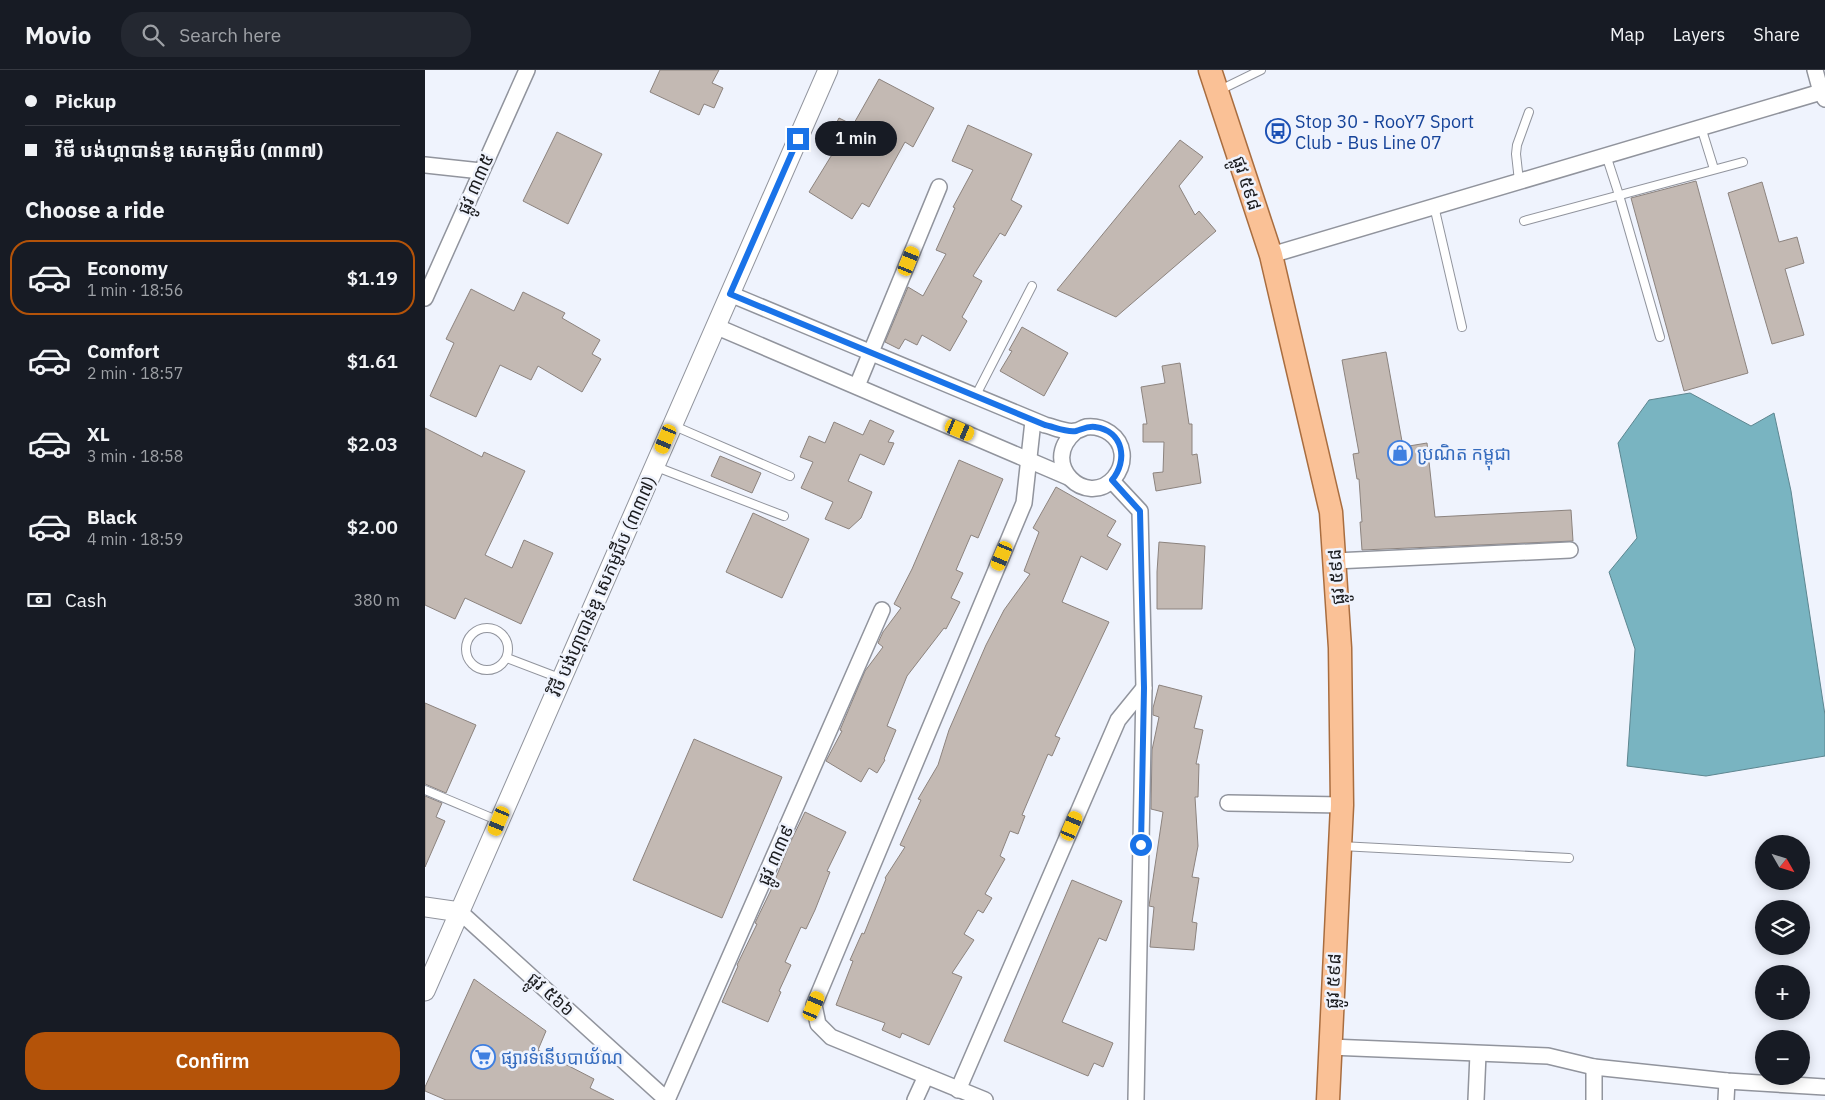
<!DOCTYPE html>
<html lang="en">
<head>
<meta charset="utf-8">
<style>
  :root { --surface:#171b24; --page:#242831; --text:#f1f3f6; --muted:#9ea1a6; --line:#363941; --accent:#b45309 }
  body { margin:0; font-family:"IBM Plex Sans","Noto Sans Khmer",sans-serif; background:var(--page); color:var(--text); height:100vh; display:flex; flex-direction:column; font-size:19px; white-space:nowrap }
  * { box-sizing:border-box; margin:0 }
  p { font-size:16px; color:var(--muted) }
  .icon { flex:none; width:28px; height:28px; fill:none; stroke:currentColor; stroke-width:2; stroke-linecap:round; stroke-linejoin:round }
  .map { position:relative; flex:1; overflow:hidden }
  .panel { display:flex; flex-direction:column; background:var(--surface); width:425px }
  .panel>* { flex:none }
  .guide { display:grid; align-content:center; height:110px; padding:0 25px; background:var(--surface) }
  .needle { width:32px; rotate:129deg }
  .tools { position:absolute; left:1330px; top:765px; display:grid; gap:10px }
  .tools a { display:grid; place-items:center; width:55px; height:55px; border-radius:50%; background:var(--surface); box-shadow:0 2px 12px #0003; font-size:25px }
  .end { position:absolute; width:22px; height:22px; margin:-11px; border:6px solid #1a73e8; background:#fff; box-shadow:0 0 0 2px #fff }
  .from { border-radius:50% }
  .bubble { position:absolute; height:35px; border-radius:18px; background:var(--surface); box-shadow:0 2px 12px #0003; font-size:16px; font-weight:600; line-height:35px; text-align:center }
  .car { position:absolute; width:15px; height:30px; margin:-15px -8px; border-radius:6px; box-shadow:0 0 4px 1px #0007; background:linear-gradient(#f5c518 24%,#345 0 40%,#f5c518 0 76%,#345 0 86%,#f5c518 0) }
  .guide b { display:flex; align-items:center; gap:18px; height:48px; font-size:19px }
  .guide b+b { border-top:1px solid var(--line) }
  .guide i { width:12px; height:12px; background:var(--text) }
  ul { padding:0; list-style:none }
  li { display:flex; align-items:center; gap:15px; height:75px; margin:0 10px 8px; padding:0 15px; border:2px solid transparent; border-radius:20px }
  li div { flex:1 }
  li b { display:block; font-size:19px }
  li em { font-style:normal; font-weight:600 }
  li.selected { border-color:var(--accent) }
  li>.icon { width:45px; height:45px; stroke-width:1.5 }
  h2 { padding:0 25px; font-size:22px; line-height:60px }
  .pay { display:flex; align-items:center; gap:12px; height:55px; padding:0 25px; font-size:19px }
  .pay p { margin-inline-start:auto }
  .button { display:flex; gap:10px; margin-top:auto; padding:10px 25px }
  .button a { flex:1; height:58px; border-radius:20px; background:var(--accent); color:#fff; font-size:20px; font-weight:600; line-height:58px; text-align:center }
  header { display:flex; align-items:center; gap:30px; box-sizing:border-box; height:70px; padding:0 25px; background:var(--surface); border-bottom:1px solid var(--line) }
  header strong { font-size:24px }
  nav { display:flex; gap:28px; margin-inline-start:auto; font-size:18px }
  .search { width:350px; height:45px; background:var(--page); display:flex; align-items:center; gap:12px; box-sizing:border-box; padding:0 18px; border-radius:20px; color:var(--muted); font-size:19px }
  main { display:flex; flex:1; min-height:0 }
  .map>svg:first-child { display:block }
  .water { fill:#79b4c1; stroke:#5d8690 }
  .building { fill:#c3b9b3; stroke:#8c837e }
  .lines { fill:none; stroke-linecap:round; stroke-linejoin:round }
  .service-casing { stroke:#91949d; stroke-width:10 }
  .minor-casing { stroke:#91949d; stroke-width:18 }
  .tertiary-casing { stroke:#91949d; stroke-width:21 }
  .primary-casing { stroke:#a96d3f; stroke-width:25 }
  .service { stroke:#fff; stroke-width:8 }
  .minor { stroke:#fff; stroke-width:15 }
  .tertiary { stroke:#fff; stroke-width:19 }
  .primary { stroke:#fac196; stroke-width:22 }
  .route { stroke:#1a73e8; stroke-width:6 }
  .labels { text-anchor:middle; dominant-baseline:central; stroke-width:5; stroke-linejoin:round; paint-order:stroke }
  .transit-label { font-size:18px; fill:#164399; stroke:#eff3fd; text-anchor:start }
  .street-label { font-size:18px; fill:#1b1c1f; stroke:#eff3fd }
  .shop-label { font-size:18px; fill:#366cbe; stroke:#eff3fd; text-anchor:start }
</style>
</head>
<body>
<header>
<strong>Movio</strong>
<div class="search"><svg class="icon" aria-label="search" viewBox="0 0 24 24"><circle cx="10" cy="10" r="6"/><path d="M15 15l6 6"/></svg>Search here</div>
<nav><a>Map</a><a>Layers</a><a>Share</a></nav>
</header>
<main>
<section class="panel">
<div class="guide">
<b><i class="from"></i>Pickup</b>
<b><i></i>វិថី បង់ហ្គាបាន់ឌូ សេកមូជីប (៣៣៧)</b>
</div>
<h2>Choose a ride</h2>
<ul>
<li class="selected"><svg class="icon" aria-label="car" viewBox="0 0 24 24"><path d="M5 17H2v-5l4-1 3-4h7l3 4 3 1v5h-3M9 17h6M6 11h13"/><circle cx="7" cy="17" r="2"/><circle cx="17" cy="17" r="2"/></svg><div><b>Economy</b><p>1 min · 18:56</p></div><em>$1.19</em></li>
<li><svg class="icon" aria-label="car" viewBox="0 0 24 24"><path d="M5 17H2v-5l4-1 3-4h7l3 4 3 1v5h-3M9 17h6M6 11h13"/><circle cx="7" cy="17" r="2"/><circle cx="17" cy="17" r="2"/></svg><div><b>Comfort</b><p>2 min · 18:57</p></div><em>$1.61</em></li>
<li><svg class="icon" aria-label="car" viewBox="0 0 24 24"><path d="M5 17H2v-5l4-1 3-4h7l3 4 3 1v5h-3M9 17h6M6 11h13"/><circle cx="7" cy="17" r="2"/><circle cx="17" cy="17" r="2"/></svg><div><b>XL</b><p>3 min · 18:58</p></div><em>$2.03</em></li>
<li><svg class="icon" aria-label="car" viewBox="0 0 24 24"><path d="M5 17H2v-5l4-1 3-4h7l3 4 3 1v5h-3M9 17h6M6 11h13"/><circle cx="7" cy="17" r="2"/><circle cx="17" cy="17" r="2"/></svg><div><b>Black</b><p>4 min · 18:59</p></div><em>$2.00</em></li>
</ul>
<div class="pay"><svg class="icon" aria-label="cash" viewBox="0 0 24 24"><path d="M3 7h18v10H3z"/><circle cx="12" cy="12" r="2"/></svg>Cash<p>380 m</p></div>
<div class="button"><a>Confirm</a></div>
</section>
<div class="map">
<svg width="1400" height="1030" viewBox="0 0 1400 1030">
  <rect width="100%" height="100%" fill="#eff3fd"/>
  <polygon class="water" points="1265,323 1326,356 1349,343 1366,421 1400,645 1400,686 1281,706 1202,696 1210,579 1184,502 1212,468 1193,373 1224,330"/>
  <g class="building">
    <polygon points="235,0 294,0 287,13 298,18 289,38 279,34 274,45 225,22"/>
    <polygon points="454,9 509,38 488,77 480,72 444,137 437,133 427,149 384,122 408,83 398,78 414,48 428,55"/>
    <polygon points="543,55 607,84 586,130 597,136 580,166 575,163 548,206 557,211 537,247 542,251 525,281 497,265 492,275 480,269 474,279 460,272 483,217 498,226 521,184 511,180 530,138 528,137 548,100 527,91"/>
    <polygon points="132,62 177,84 143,154 98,131"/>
    <polygon points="755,70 778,87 754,116 770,145 774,141 791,161 691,247 632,220"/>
    <polygon points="1271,111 1323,303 1259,321 1206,128"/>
    <polygon points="1337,112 1354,172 1372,167 1379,193 1360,199 1379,265 1347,274 1303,123"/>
    <polygon points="46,219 89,241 98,222 140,243 137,248 175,270 167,284 176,289 157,322 113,296 106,310 75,295 51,347 5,326 29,273 21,269"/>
    <polygon points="597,257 643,283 619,326 575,301 587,281 584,280"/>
    <polygon points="961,282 978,377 1002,373 1010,447 1146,440 1148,471 937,480 935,452 937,452 934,409 932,409 928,384 934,383 917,290"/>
    <polygon points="755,293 764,354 767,354 767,385 772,384 776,413 731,421 728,403 738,402 739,372 718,372 718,354 722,354 716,317 740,313 737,296"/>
    <polygon points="445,350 469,361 463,372 469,373 459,395 435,384 423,411 447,422 436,448 424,459 400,449 408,432 376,418 388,392 375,387 384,366 400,373 409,352 438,365"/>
    <polygon points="0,358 57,387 59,382 100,401 60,485 87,498 99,470 128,483 96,554 40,528 30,549 0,535"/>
    <polygon points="295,386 336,403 327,423 286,406"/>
    <polygon points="534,390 578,409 553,468 546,465 531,500 538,503 526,528 535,532 521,559 519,558 482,606 462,656 471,660 459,689 460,690 452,703 444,698 436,712 401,691 417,661 415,660 440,601 458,577 453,573 458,562 476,538 469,534 487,499"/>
    <polygon points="631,417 691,451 682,466 696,474 682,500 656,486 637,532 684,552 630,666 635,668 627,686 623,684 597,745 600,746 593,764 585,761 575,786 580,789 560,824 567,828 558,843 553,840 539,864 549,870 527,903 537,907 504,975 477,963 475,968 457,960 460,953 411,935 428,891 425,890 437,863 439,864 461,809 460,808 480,777 475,775 496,730 493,729 513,695 524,660 561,575 579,540 605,504 599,501 614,462 608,458"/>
    <polygon points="328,443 384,469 357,528 301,502"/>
    <polygon points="734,472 780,476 777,539 732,539 732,502"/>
    <polygon points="734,615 777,626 769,658 778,660 771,694 774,694 773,727 770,727 773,776 767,807 774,808 767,852 772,853 769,880 725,877 729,837 724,836 738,742 726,739 727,680 734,647 728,645 728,638"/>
    <polygon points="0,633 51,655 21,723 0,714"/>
    <polygon points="269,669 357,707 297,848 208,810"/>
    <polygon points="0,726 17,733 11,747 20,751 0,797"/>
    <polygon points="380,742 421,762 402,801 405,802 390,840 381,859 376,857 360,892 366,895 354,921 356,922 343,952 297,932 313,896 312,895 332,854 330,853 346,820 364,775"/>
    <polygon points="647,810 697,831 681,871 674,868 637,952 688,973 678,997 669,993 663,1006 579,971"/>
    <polygon points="49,909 121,961 113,980 169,1009 165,1018 189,1030 21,1030 0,1021 0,1017"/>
  </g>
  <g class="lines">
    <defs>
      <g id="service">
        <polyline points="795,20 836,0"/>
        <polyline points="1276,57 1289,99"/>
        <polyline points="1181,85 1194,125 1235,267"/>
        <polyline points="1094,111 1091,84 1092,75 1104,42"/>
        <polyline points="1009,136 1037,257"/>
        <polyline points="1099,151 1318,92"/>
        <polyline points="550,327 607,216"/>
        <polyline points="247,355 365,406"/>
        <polyline points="229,396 359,446"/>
        <circle cx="62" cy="579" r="21"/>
        <polyline points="82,588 137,609"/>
        <polyline points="0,720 74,751"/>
        <polyline points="916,776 1144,788"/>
      </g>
      <g id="minor">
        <polyline points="1390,0 1396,22 1400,29"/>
        <polyline points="0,95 56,101"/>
        <polyline points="846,185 1396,22"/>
        <path d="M 305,224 L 620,355 C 629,357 642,363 650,361 C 654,361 657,358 661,357 C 678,355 695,366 697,383 C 698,393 695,401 689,408 C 662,439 613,394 650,362"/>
        <polyline points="0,228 102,0"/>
        <polyline points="290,256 643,407"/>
        <polyline points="432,316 514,117"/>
        <polyline points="687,411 715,441 719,618 711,1030"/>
        <polyline points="910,491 1145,480"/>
        <polyline points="803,733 917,735"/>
        <polyline points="35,842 242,1030 457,540"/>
        <polyline points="905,977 1123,986 1169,997 1302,1011 1400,1017"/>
        <polyline points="533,1020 693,650 719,618"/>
        <polyline points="490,1030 501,1006"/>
        <polyline points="560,1030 406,967 393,954 389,935 599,433 608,351"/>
        <polyline points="1051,1030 1053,984"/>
        <polyline points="1169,1030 1169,997"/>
        <polyline points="1301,1030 1302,1011"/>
      </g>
      <g id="tertiary">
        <polyline points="0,837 35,842"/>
        <polyline points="0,921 403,0"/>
      </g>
      <polyline id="primary" points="785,0 846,185 906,442 915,578 917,735 903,1030"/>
    </defs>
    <use href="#service" class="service-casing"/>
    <use href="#minor" class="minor-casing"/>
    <use href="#tertiary" class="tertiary-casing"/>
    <use href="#primary" class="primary-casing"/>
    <use href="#service" class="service"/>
    <use href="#minor" class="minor"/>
    <use href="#tertiary" class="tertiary"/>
    <use href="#primary" class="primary"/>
  </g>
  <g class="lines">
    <path class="route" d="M 373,69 L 305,224 L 620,355 C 629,357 643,363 651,361 C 658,359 662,356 670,357 C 699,361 703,391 687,410 L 715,441 L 719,618 L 716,775"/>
  </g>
  <defs>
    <symbol id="bus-ring" viewBox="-11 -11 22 22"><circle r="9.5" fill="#eff3fd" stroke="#1a4fb4" stroke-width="1.5"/><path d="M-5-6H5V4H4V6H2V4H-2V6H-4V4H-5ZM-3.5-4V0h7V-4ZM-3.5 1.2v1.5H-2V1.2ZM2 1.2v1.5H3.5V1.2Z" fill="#1a4fb4"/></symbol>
    <symbol id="shop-ring" viewBox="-11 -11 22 22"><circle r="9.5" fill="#eff3fd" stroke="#3f7fe0" stroke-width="1.5"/><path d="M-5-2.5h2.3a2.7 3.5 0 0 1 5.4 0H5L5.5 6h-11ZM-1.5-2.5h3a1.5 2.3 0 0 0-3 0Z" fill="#3f7fe0"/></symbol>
    <symbol id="supermarket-ring" viewBox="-11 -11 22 22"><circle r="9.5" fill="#eff3fd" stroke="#3f7fe0" stroke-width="1.5"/><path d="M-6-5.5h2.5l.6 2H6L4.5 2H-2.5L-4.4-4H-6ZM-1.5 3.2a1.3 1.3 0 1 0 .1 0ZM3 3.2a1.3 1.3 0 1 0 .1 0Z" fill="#3f7fe0"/></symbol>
  </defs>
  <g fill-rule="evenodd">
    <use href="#bus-ring" x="839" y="47" width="28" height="28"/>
    <use href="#shop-ring" x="961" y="369" width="28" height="28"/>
    <use href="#supermarket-ring" x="44" y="973" width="28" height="28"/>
  </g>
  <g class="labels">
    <g class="transit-label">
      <text x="870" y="51">Stop 30 - RooY7 Sport<tspan x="870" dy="21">Club - Bus Line 07</tspan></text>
    </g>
    <g class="street-label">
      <text transform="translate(822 113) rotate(72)">ផ្លូវ ៥៩៨</text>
      <text transform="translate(50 114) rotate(-66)">ផ្លូវ ៣៣៥</text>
      <text transform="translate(911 507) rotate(-94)">ផ្លូវ ៥៩៨</text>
      <text transform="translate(177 516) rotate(-66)">វិថី បង់ហ្គាបាន់ឌូ សេកមូជីប (៣៣៧)</text>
      <text transform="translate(350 785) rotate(-66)">ផ្លូវ ៣៣៩</text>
      <text transform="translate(908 911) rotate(-87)">ផ្លូវ ៥៩៨</text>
      <text transform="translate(126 924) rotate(42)">ផ្លូវ ៥៦៦</text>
    </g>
    <g class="shop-label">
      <text x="992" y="383">ប្រណិត កម្ពុជា</text>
      <text x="76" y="987">ផ្សារទំនើបបាយ័ណ</text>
    </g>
  </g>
</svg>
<div class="tools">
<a><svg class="needle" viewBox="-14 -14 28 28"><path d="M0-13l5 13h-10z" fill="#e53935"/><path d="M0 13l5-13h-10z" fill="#9ea1a6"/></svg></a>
<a><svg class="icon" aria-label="layers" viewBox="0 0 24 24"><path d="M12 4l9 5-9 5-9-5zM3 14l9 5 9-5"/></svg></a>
<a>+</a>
<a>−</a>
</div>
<i class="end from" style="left:716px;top:775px"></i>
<i class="end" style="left:373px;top:69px"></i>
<div class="bubble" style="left:390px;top:51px;width:82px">1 min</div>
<i class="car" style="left:484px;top:191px;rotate:22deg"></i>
<i class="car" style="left:535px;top:360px;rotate:113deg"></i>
<i class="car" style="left:241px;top:369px;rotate:203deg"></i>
<i class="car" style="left:577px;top:486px;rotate:203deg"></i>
<i class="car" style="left:74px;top:751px;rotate:203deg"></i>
<i class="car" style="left:647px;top:756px;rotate:23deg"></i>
<i class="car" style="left:389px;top:936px;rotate:23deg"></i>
</div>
</main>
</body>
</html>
